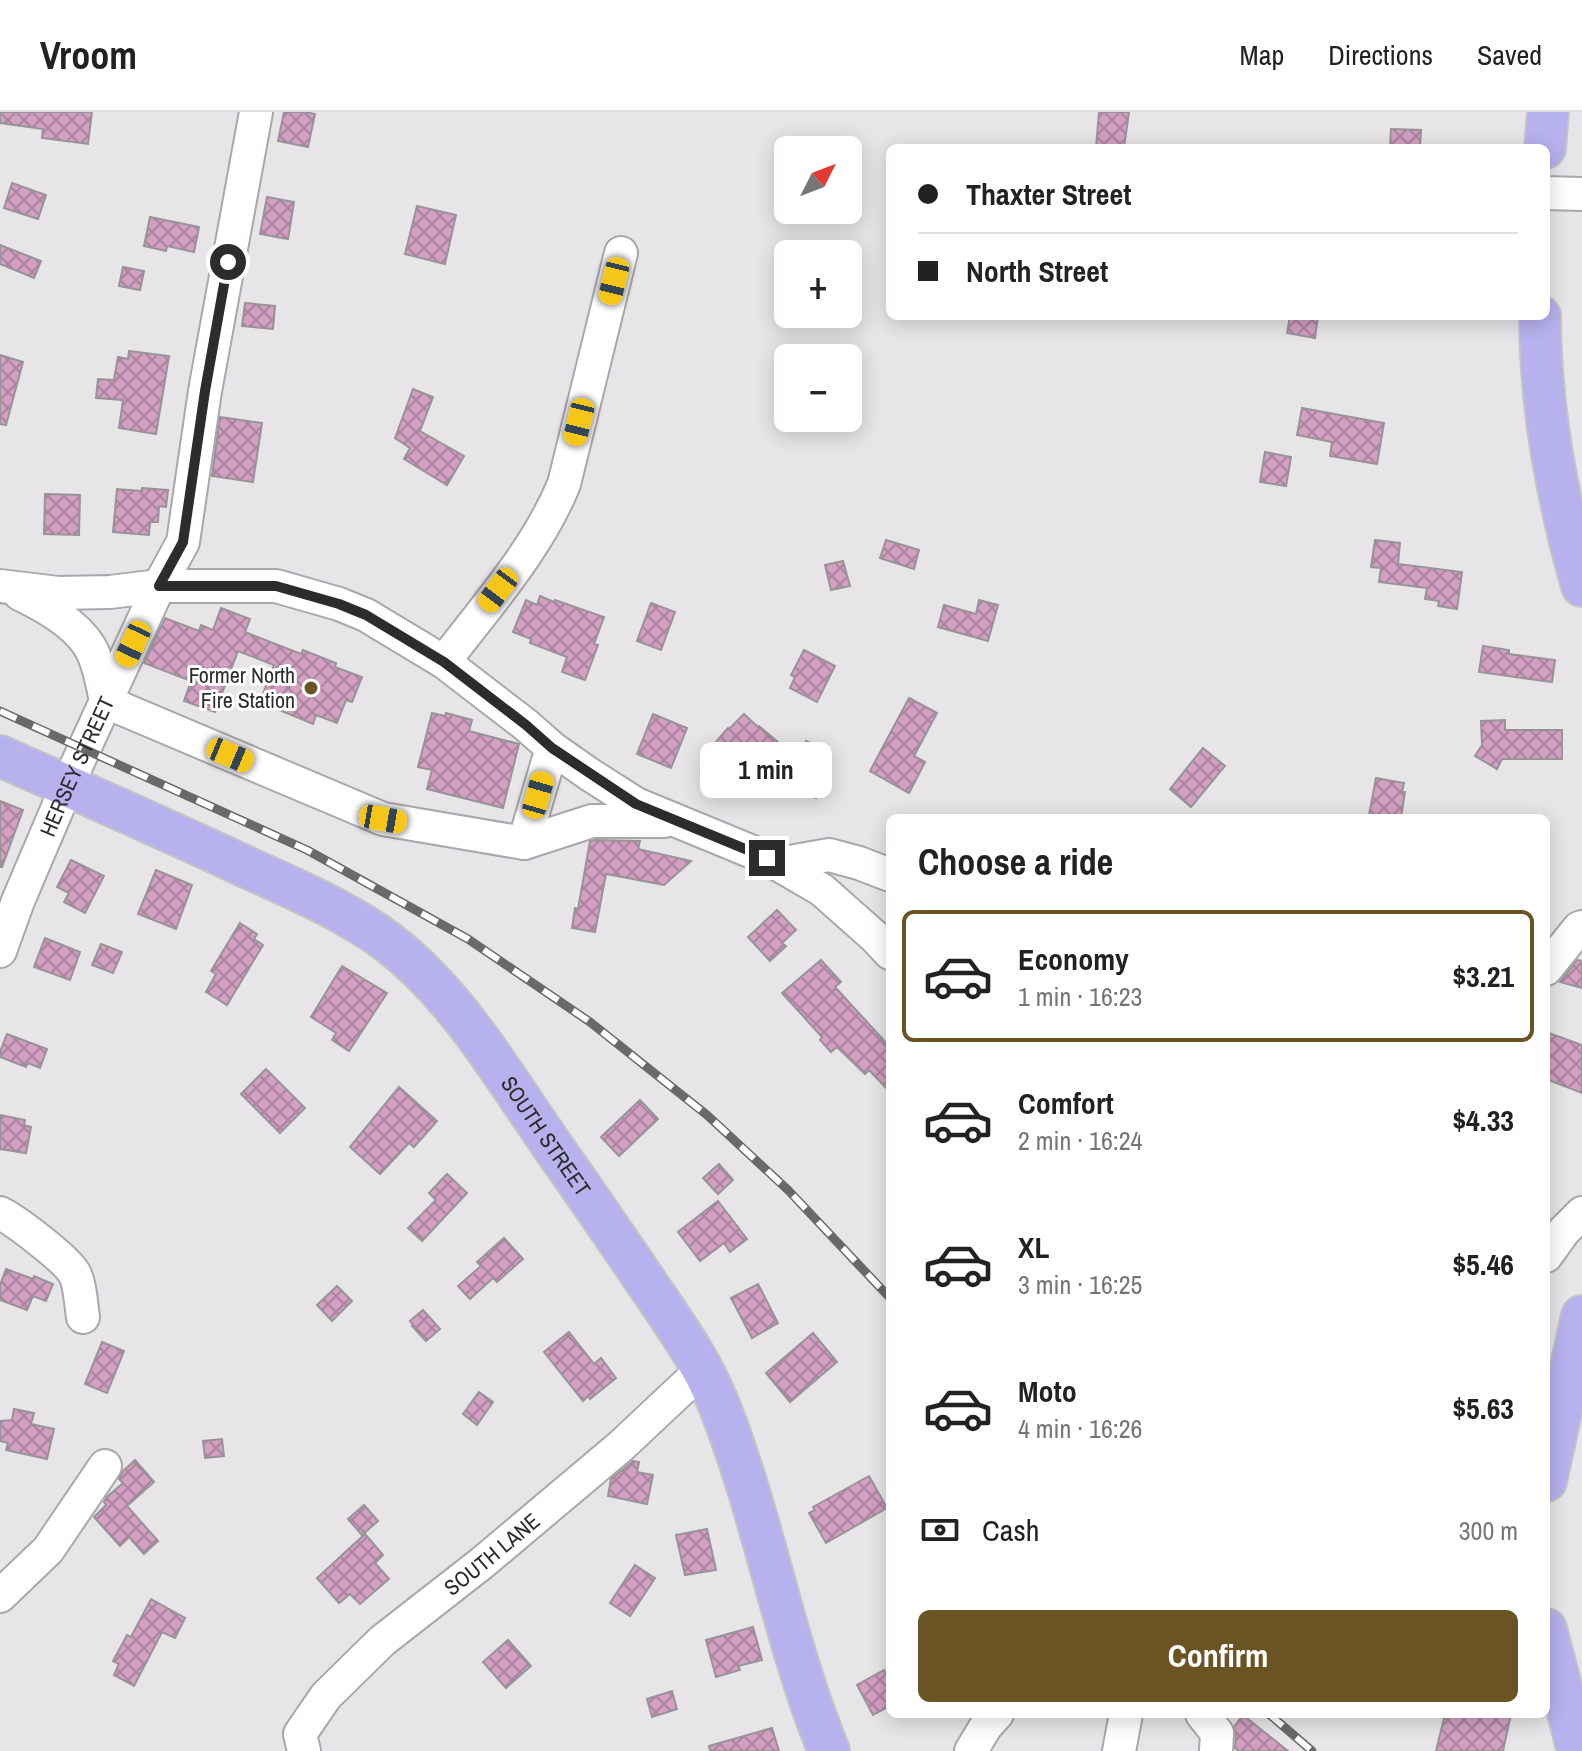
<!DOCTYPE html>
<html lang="en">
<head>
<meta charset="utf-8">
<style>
  :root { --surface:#fff; --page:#f6f6f6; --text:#222; --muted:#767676; --line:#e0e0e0; --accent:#6b5424 }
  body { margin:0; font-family:"Archivo Narrow",sans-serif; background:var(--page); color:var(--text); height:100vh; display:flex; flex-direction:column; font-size:30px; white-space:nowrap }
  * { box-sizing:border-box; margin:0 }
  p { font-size:26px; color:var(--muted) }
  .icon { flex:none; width:44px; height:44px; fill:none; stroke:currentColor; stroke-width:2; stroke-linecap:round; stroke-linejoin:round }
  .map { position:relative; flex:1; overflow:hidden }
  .side { position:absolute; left:886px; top:702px; width:664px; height:904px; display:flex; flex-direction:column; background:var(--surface); border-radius:12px; box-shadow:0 4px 20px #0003 }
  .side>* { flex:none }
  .guide { position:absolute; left:886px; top:32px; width:664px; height:176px; border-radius:12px; box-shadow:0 4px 20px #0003; display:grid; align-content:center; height:176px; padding:0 32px; background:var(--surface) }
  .needle { width:52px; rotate:48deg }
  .tools { position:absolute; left:774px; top:24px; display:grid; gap:16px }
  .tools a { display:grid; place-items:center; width:88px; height:88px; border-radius:12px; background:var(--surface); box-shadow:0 4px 20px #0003; font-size:40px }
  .end { position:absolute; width:36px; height:36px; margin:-18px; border:10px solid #2c2b2d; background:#fff; box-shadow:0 0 0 4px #fff }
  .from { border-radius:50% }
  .bubble { position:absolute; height:56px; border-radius:12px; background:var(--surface); box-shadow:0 4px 20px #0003; font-size:26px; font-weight:700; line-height:56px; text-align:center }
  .car { position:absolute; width:24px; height:48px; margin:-24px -12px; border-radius:10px; box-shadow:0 0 6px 2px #0007; background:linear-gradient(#f5c518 24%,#345 0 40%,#f5c518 0 76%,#345 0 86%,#f5c518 0) }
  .guide b { display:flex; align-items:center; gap:28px; height:76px; font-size:30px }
  .guide b+b { border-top:2px solid var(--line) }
  .guide i { width:20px; height:20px; background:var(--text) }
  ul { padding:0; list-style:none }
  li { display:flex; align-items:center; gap:24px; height:132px; margin:0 16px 12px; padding:0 16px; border:4px solid transparent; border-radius:12px }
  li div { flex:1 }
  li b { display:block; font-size:30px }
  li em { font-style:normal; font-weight:700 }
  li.selected { border-color:var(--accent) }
  li>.icon { width:72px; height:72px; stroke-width:1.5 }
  h2 { padding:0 32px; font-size:36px; line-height:96px }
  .pay { display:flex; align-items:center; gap:20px; height:88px; padding:0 32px; font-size:30px }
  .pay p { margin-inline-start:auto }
  .action { display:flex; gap:16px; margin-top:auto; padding:16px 32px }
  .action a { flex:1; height:92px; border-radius:12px; background:var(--accent); color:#fff; font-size:32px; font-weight:700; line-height:92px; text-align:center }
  header { display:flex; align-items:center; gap:48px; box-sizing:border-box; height:112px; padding:0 40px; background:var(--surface); border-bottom:2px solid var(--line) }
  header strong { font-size:38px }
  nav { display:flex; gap:44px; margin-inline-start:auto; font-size:28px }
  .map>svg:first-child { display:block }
  .building { fill:url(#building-cross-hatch); stroke:#979396; stroke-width:2 }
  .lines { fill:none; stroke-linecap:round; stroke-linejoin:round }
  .minor-casing { stroke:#aaa7ac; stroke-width:36 }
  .major-casing { stroke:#c4c4c4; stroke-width:44 }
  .minor { stroke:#fff; stroke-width:32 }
  .major { stroke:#b7b1ee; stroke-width:40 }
  .rail-casing { stroke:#69686a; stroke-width:9 }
  .rail { stroke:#fff; stroke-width:6; stroke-dasharray:18; stroke-linecap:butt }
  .route { stroke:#2c2b2d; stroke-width:10 }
  .poi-dot { fill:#6b5424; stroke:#fff; stroke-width:3 }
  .labels { text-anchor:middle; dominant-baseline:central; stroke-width:6; stroke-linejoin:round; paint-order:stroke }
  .poi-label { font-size:22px; fill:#2c2b2d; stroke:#fff; text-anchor:end }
  .street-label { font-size:22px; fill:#2c2b2d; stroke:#fff }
</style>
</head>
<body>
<header>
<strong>Vroom</strong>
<nav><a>Map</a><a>Directions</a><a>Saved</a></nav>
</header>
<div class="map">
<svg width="1582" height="1639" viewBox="0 0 1582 1639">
  <defs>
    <pattern id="building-cross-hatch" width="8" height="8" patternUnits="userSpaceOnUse" patternTransform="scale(2)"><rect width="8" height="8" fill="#d3a0c2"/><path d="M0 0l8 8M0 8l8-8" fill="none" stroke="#ab839e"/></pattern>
  </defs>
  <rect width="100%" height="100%" fill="#e8e5e9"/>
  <g class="building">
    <polygon points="0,0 92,0 88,32 42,26 43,17 0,11"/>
    <polygon points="284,0 305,0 315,2 308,35 278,29"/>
    <polygon points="1099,0 1129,0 1124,36 1096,36"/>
    <polygon points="1391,17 1421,18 1420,36 1390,36"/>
    <polygon points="12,71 46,83 38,107 4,96"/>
    <polygon points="267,85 294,90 288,127 260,122"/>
    <polygon points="417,94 456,103 445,152 405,142"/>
    <polygon points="150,105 199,115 194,140 167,134 166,139 144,134"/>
    <polygon points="0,133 41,149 34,166 0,152"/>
    <polygon points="123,155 144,159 140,178 119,174"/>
    <polygon points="245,191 275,194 273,217 242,214"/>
    <polygon points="1290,204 1318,204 1315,226 1287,221"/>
    <polygon points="129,239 169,244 156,322 119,316 123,288 96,286 98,267 114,268 118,245 128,247"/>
    <polygon points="0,243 23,250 6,313 0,312"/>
    <polygon points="413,277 433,285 420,319 464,344 447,373 404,347 410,336 395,326"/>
    <polygon points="1302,296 1384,311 1377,352 1330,344 1332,330 1297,323"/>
    <polygon points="220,305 262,311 253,370 212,364"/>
    <polygon points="1265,340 1291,345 1286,374 1260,370"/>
    <polygon points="142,376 168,378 166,395 159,394 158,410 150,410 149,423 113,420 117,377 142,379"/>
    <polygon points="45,382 80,383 79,423 44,422"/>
    <polygon points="886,428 919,438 914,457 880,446"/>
    <polygon points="1375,428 1400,431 1398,452 1462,460 1457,497 1438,494 1439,489 1425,487 1427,476 1379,470 1381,456 1371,455"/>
    <polygon points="843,449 850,474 831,478 825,453"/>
    <polygon points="540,484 554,490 555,488 604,505 594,532 598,533 585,568 562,560 567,545 530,531 531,527 513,520 526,488 537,493"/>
    <polygon points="979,488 998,493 988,529 938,515 944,493 976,502"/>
    <polygon points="651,491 675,500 661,538 637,529"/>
    <polygon points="221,496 250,507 245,520 301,542 303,538 336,551 335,555 362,565 352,590 346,588 337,611 316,603 313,612 279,598 280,594 261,587 274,553 238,539 215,600 184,589 191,569 144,551 165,506 199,519 201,513 213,518"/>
    <polygon points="1483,534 1509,538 1509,542 1555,548 1552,570 1479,560"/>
    <polygon points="804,538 835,554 817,590 790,576 795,565 791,563"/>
    <polygon points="909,586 937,601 914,644 925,650 909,681 870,659"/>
    <polygon points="432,601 445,604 446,601 472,608 469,619 519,632 503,696 427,677 432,658 418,655"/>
    <polygon points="653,602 687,616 671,656 637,642"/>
    <polygon points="744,602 758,615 759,614 798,647 806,629 830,639 820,665 824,666 816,686 784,674 751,646 732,669 704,644 728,616 729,617"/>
    <polygon points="1505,608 1505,618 1562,618 1562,647 1502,647 1497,657 1475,644 1482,633 1481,609"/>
    <polygon points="1203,636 1225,654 1191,695 1170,677"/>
    <polygon points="1376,666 1404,671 1402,680 1405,680 1401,706 1384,706 1369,703"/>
    <polygon points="0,689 23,698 2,755 0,755"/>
    <polygon points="595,728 640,729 638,737 691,749 664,773 606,762 595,820 572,816 575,796 578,797 590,729"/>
    <polygon points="71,748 104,764 85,801 64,790 69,781 57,775"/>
    <polygon points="156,758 192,773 176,817 138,802"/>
    <polygon points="777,798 796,818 782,831 786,834 770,849 748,825"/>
    <polygon points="240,811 257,822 254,827 263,833 227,893 206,880 216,862 211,859"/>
    <polygon points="45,826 80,840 70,868 34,855"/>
    <polygon points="101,832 122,840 113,861 92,853"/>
    <polygon points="821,848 841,870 835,875 890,935 890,980 869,958 865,962 837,935 831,940 820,928 822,925 782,881"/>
    <polygon points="1577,848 1582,849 1582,876 1560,870"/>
    <polygon points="342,854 387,881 349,939 332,928 336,921 311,905"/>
    <polygon points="1546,920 1582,933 1582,981 1546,967"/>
    <polygon points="7,922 47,937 40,956 28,951 26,955 0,945 0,940"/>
    <polygon points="266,957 305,996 280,1021 241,982"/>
    <polygon points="399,975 437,1009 414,1035 409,1031 380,1062 350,1035"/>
    <polygon points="640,988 658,1007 619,1044 601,1025"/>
    <polygon points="0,1003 25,1008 24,1013 31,1015 26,1041 0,1037"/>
    <polygon points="719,1052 733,1068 718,1082 703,1066"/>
    <polygon points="447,1062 467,1081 422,1129 408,1116 436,1088 429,1081"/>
    <polygon points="718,1089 747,1127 730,1140 724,1131 700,1149 678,1120"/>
    <polygon points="504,1126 523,1147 497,1170 493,1166 470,1187 458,1174 481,1154 477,1150"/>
    <polygon points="6,1157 33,1167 34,1164 53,1172 46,1189 33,1184 27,1198 0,1188 0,1173"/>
    <polygon points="758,1172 778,1211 752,1226 731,1186"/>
    <polygon points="337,1174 352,1189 332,1209 317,1193"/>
    <polygon points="423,1198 440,1217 426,1229 412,1214 413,1213 410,1209"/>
    <polygon points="569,1220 594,1252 601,1246 616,1266 590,1287 588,1284 583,1289 544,1240"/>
    <polygon points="813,1221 837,1250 790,1290 766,1261"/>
    <polygon points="102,1230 124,1239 107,1281 85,1272"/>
    <polygon points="479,1280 493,1290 477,1313 463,1302"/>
    <polygon points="14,1297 34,1301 31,1312 54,1317 47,1347 6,1338 8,1331 0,1329 0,1309 12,1308"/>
    <polygon points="222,1327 224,1344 205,1346 203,1329"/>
    <polygon points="135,1348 154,1370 127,1394 158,1429 144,1442 129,1425 120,1434 94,1405 106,1393 104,1390 107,1385 123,1371 119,1367 123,1359"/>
    <polygon points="633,1349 639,1350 637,1360 653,1363 647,1392 608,1384 611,1367"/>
    <polygon points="869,1364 887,1396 826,1431 809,1401 815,1398 813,1395"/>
    <polygon points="364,1393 378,1409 362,1423 348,1407"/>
    <polygon points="707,1417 716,1458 685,1463 676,1423"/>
    <polygon points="365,1422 383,1443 375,1451 389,1467 360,1492 350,1482 339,1491 317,1466"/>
    <polygon points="635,1453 655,1466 630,1504 610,1491"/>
    <polygon points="151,1487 185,1506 175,1526 162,1520 134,1574 114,1563 119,1552 113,1549 127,1523 131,1525"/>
    <polygon points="753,1515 762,1548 738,1554 740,1558 716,1565 706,1528"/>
    <polygon points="508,1528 531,1554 506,1576 483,1550"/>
    <polygon points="884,1558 890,1569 890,1594 873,1603 857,1573"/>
    <polygon points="672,1579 677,1597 652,1605 647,1587"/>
    <polygon points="1448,1602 1511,1602 1503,1639 1436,1639 1444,1606 1447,1607"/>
    <polygon points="1243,1603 1288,1639 1239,1639 1235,1636 1236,1622 1234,1615"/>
    <polygon points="772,1616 779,1639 710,1639 709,1634"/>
  </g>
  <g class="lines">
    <defs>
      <g id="minor">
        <polyline points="1546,81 1582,82"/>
        <polyline points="0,474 58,481 110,480 159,474 276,474 339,492 366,503 444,550 526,613 552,636 589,662 636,692 767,746 822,778 875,825 890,841"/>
        <path d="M 20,482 C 45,494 81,514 93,541 C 100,557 103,573 106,590 L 383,707 L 524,731 L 592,709 L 664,709"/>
        <path d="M 444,550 C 487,493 537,438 564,372 L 621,141"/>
        <polyline points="524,731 552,636"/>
        <polyline points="778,752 829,743 859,751 890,763"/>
        <path id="s1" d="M 0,839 L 18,789 L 67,674 L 159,474 L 183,430 L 205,279 L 256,0"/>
        <polyline points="1546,857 1579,816 1582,815"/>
        <path d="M 0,1101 C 15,1108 66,1147 74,1161 C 80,1170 81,1193 83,1205"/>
        <polyline points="1546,1144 1564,1119 1582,1101"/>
        <polyline points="0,1484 48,1438 105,1354"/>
        <polyline points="1202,1602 1217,1621 1216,1639"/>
        <path id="s2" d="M 304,1639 L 300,1622 L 326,1584 L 382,1529 L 482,1451 L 621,1334 L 703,1257"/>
        <polyline points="971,1639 986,1614 997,1602"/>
        <polyline points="1119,1639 1126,1602"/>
      </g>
      <g id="major">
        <polyline points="1545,36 1548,0"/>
        <path d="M 1540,204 C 1540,295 1557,386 1582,474"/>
        <path id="s3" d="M 0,644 C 81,680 163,716 244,754 C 290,775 349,800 389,831 C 460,885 509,973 560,1045 C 592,1090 622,1135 653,1180 C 678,1217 703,1252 719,1293 C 764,1406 783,1527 829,1639"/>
        <polyline points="1546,1369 1582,1204"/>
        <polyline points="1546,1517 1578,1639"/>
      </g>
    </defs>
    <use href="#minor" class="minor-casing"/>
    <use href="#major" class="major-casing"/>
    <use href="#minor" class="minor"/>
    <use href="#major" class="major"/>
    <defs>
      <g id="rail">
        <polyline points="0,599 307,738 468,827 590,910 707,1003 788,1078 890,1186"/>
        <polyline points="1269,1602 1312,1639"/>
      </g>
    </defs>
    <use href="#rail" class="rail-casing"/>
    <use href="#rail" class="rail"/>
  </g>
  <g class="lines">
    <polyline class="route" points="228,150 205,279 183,430 159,474 276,474 339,492 366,503 444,550 526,613 552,636 636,692 767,746"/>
  </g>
  <circle class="poi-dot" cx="311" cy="576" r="8"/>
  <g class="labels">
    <g class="poi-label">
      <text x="295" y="563">Former North<tspan x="295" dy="25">Fire Station</tspan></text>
    </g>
    <g class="street-label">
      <text stroke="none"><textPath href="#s1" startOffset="200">HERSEY STREET</textPath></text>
      <text stroke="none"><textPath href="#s3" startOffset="682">SOUTH STREET</textPath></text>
      <text stroke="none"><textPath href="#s2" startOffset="282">SOUTH LANE</textPath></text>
    </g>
  </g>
</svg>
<div class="tools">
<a><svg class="needle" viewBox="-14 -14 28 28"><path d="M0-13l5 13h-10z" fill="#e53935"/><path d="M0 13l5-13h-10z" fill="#767676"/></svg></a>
<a>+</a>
<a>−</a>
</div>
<i class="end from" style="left:228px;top:150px"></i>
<i class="end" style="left:767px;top:746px"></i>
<div class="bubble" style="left:700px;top:630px;width:132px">1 min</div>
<i class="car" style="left:614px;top:169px;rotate:194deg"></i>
<i class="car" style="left:579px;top:310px;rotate:194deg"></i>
<i class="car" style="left:498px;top:478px;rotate:217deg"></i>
<i class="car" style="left:133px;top:532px;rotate:205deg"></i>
<i class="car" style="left:230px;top:643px;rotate:113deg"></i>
<i class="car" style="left:538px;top:683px;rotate:16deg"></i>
<i class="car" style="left:383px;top:707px;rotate:100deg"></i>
<div class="guide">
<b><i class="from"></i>Thaxter Street</b>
<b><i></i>North Street</b>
</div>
<section class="side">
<h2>Choose a ride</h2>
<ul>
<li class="selected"><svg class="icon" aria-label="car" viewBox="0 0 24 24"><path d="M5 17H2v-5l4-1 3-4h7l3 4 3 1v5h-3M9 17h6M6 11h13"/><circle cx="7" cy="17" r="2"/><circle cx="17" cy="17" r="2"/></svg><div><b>Economy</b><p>1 min · 16:23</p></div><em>$3.21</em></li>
<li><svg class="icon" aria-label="car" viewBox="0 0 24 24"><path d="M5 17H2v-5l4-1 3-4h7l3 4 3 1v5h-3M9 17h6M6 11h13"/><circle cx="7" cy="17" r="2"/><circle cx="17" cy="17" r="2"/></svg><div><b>Comfort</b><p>2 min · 16:24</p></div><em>$4.33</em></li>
<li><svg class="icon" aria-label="car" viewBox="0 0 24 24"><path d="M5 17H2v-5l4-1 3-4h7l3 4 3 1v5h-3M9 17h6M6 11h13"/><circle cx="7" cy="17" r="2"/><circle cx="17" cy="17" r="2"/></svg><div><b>XL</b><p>3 min · 16:25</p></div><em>$5.46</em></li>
<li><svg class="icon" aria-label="car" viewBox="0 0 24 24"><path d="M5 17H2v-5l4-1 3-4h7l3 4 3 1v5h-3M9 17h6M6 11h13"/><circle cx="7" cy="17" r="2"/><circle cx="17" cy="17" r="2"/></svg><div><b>Moto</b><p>4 min · 16:26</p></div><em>$5.63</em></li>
</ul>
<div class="pay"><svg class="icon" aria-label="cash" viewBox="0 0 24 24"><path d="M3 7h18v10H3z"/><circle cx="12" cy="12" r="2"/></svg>Cash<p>300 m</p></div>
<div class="action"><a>Confirm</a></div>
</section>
</div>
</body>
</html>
